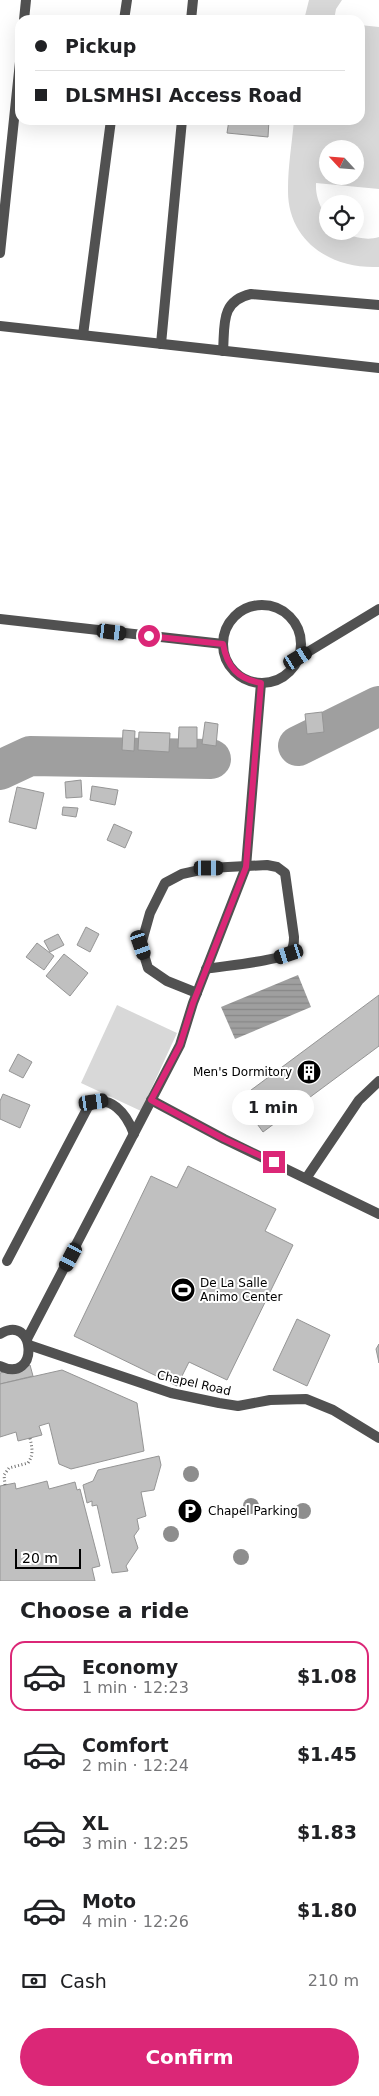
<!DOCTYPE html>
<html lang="en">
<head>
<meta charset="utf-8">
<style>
  :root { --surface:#fff; --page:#f2f2f2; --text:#202124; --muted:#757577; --line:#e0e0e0; --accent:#db2777 }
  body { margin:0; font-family:"DejaVu Sans",sans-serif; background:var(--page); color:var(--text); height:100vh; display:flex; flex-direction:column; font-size:19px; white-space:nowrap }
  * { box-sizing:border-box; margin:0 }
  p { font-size:16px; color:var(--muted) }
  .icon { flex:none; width:28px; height:28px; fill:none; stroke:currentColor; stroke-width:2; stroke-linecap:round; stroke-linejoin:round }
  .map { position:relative; height:1581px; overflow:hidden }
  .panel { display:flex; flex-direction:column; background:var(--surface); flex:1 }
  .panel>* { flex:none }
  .banner { position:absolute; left:15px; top:15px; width:350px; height:110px; border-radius:15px; box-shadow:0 5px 20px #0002; display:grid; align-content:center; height:110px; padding:0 20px; background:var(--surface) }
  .needle { width:32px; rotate:296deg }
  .tools { position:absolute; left:319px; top:140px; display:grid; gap:10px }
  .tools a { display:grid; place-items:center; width:45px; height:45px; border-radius:50%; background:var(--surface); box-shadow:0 5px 20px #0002; font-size:25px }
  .scale { position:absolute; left:15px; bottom:12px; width:66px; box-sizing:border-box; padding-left:5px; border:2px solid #000; border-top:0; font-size:14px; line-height:18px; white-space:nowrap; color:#000; -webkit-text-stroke:4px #fff; paint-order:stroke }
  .end { position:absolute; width:22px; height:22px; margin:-11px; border:6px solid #db2777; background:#fff; box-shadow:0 0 0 2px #fff }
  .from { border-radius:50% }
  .bubble { position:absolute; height:35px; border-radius:18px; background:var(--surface); box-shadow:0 5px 20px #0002; font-size:16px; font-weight:700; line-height:35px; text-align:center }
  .car { position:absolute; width:15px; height:30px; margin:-15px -8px; border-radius:6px; box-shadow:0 0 4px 1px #0007; background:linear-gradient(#222 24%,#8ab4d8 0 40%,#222 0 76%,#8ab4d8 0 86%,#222 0) }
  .banner b { display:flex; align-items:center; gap:18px; height:48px; font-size:19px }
  .banner b+b { border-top:1px solid var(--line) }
  .banner i { width:12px; height:12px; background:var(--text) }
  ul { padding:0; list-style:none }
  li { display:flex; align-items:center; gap:15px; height:70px; margin:0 10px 8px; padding:0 10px; border:2px solid transparent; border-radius:15px }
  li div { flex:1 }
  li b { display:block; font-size:19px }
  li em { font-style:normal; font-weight:700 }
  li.selected { border-color:var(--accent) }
  li>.icon { width:45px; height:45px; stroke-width:1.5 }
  h2 { padding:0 20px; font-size:22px; line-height:60px }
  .pay { display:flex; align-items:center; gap:12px; height:55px; padding:0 20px; font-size:19px }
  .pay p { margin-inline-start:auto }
  .primary-button { display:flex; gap:10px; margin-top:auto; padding:10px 20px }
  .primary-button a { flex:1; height:58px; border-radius:30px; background:var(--accent); color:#fff; font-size:20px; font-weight:700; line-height:58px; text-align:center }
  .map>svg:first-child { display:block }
  .green { fill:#d8d8d8; fill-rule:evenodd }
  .water { fill:url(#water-rules) }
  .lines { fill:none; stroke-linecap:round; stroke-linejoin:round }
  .river { stroke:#9f9f9f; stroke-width:40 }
  .building { fill:#c0c0c0; stroke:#959595 }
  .path { stroke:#737373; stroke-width:3; stroke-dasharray:1 2.5; stroke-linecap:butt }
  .service { stroke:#515151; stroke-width:10 }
  .tree { fill:#8d8d8d }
  .route { stroke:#db2777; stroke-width:6 }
  .labels { text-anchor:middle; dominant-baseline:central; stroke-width:4; stroke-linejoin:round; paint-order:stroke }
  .poi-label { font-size:12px; fill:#000; stroke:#fff; text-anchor:start }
  .street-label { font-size:12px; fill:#000; stroke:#fff }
</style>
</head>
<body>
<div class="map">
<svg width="379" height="1581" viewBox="0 0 379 1581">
  <defs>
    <pattern id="water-rules" width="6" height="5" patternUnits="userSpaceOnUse" patternTransform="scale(1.25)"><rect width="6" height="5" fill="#9f9f9f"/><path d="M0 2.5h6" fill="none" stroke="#878787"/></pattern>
  </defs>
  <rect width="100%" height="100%" fill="#fff"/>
  <g class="green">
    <polygon points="309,0 342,0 336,9 334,20 304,20"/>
    <path d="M 360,25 L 379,27 L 379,189 L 316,183 C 315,205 328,213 328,231 C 346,231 360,243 379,237 L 379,267 L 376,267 C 329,268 287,240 288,189 C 288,166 292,143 294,120 L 360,120 ZM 328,149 L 355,149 L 355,176 L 328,176 Z"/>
    <polygon points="117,1005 177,1033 141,1111 81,1083"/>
  </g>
  <polygon class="water" points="298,975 311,1007 235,1039 221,1007"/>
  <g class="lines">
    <g class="river">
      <polyline points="298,746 379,706"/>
      <polyline points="0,770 30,756 211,759"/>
    </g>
  </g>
  <g class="building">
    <polygon points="229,120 269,120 268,137 227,133"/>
    <polygon points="322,712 324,732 307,734 305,714"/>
    <polygon points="205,722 218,724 216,746 202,744"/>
    <polygon points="179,727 197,727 197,748 178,748"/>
    <polygon points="123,730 135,731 134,751 122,750"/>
    <polygon points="139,732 170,733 169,752 138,750"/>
    <polygon points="81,780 82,797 66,798 65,782"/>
    <polygon points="92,786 118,790 115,805 90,800"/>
    <polygon points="17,787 44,793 36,829 9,822"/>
    <polygon points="63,807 78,808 76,817 62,815"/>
    <polygon points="114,824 132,832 125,848 107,840"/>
    <polygon points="86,927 99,934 90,952 77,945"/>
    <polygon points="58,934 64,945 50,952 44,941"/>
    <polygon points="37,943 54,956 44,970 26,957"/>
    <polygon points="64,954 88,973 70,996 46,976"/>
    <polygon points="379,995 379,1046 263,1132 239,1099"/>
    <polygon points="18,1054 32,1062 23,1078 9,1071"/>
    <polygon points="3,1094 30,1105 20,1128 0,1119 0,1101"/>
    <polygon points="188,1166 276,1209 265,1231 293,1245 227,1380 189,1362 177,1386 74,1336 151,1176 177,1188"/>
    <polygon points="297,1319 330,1335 307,1386 273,1370"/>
    <polygon points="379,1344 379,1363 376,1349"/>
    <polygon points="30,1365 33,1376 0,1384 0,1373"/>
    <polygon points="62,1370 137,1403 144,1451 71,1469 59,1464 49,1423 39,1426 42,1435 18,1441 16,1432 0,1437 0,1384"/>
    <polygon points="159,1456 161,1465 154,1490 141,1492 146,1516 137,1519 139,1529 134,1536 138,1548 126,1566 128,1571 112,1573 97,1505 92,1506 92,1501 87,1503 83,1485 93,1481 98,1470"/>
    <polygon points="47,1481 49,1489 75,1482 77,1490 80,1489 100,1566 92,1568 95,1581 0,1581 0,1486 15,1483 16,1489"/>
  </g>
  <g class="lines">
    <path class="path" d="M 5,1485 L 4,1475 L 9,1468 L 28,1463 C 34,1454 32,1448 30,1438"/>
    <g class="service">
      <polyline points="24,20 26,0"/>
      <polyline points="124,20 127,0"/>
      <polyline points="191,20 193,0"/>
      <polyline points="0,253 20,62"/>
      <polyline points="0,326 379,368"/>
      <polyline points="83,335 111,120"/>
      <polyline points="161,344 182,120"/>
      <path d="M 223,351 C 225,325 220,301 251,294 L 379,305"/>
      <circle cx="262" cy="644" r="39"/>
      <polyline points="0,619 223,644"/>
      <polyline points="298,658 379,609"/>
      <path d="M 197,993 L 167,981 L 148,968 L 141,945 L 150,913 L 165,883 L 182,874 L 209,868 L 267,865 L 277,867 L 285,873 L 294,937 C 294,943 294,948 290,952 C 282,961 221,966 206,969"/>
      <polyline points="151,1100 224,1139 379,1214"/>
      <polyline points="307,1177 359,1100 379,1081"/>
      <path d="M 7,1261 L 88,1107 C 110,1091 127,1115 134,1134"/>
      <path d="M 0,1334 C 36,1312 40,1385 0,1366"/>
      <polyline points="27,1339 180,1045 193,1003 246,867 261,683"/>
      <polyline points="29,1345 171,1393 219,1403 238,1406 270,1400 306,1399 333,1410 379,1438"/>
    </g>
  </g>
  <g class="tree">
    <circle cx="191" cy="1474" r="8"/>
    <circle cx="251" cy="1506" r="8"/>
    <circle cx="303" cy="1511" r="8"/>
    <circle cx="171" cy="1534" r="8"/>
    <circle cx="241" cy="1557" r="8"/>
  </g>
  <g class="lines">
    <path class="route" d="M 149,636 L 223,644 C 227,667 238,679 261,683 L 246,867 L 193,1003 L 180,1045 L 151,1100 L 224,1139 L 274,1162"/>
  </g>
  <defs>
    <symbol id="building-disc" viewBox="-11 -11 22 22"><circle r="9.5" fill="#000" stroke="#fff"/><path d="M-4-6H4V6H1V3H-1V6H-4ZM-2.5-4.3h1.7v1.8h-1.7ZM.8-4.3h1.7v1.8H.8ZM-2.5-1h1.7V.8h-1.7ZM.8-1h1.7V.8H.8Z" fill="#fff"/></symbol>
    <symbol id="stadium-disc" viewBox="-11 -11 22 22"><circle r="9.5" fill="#000" stroke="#fff"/><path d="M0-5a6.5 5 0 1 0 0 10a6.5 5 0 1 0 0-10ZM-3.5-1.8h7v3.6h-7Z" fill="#fff"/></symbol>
    <symbol id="parking-disc" viewBox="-11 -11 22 22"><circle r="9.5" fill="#000" stroke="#fff"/><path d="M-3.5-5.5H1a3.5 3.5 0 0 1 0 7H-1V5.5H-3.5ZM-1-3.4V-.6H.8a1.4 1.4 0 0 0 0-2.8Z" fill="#fff"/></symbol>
  </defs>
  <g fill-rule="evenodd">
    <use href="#building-disc" x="295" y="1058" width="28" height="28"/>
    <use href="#stadium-disc" x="169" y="1276" width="28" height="28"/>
    <use href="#parking-disc" x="176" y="1497" width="28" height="28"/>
  </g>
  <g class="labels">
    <g class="poi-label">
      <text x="292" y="1072" text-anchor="end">Men's Dormitory</text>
      <text x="200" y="1283">De La Salle<tspan x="200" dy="14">Animo Center</tspan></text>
      <text x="208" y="1511">Chapel Parking</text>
    </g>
    <g class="street-label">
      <text transform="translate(194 1383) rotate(13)">Chapel Road</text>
    </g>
  </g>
</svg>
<div class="tools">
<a><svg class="needle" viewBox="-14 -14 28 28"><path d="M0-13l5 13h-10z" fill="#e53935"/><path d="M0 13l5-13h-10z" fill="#757577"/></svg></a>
<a><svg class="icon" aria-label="locate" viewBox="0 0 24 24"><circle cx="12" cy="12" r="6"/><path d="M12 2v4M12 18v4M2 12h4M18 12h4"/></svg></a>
</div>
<div class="scale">20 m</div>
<i class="end from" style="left:149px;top:636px"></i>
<i class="end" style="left:274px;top:1162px"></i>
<div class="bubble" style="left:232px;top:1090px;width:82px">1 min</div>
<i class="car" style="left:112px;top:632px;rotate:97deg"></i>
<i class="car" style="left:298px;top:658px;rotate:59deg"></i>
<i class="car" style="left:209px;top:868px;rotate:90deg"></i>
<i class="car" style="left:141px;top:945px;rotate:161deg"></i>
<i class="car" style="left:289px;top:954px;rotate:252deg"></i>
<i class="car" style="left:94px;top:1102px;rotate:82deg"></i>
<i class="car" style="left:71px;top:1257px;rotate:208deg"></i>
<div class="banner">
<b><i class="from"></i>Pickup</b>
<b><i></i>DLSMHSI Access Road</b>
</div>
</div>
<section class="panel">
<h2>Choose a ride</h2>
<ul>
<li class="selected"><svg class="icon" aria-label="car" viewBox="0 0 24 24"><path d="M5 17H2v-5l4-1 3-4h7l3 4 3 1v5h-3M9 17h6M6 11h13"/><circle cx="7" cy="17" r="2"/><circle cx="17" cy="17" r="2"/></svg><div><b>Economy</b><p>1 min · 12:23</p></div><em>$1.08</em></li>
<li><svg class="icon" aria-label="car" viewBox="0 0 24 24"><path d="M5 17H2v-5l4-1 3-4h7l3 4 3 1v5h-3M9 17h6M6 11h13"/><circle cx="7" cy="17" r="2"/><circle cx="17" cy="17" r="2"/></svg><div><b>Comfort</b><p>2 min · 12:24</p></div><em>$1.45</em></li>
<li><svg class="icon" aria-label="car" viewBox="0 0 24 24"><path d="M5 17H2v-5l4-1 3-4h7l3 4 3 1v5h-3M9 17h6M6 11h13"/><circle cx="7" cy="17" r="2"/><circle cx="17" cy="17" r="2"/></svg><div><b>XL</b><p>3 min · 12:25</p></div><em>$1.83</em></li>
<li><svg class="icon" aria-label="car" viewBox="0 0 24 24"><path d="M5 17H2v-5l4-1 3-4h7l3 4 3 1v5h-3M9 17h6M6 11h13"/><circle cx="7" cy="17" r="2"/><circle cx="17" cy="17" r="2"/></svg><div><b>Moto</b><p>4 min · 12:26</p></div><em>$1.80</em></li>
</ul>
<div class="pay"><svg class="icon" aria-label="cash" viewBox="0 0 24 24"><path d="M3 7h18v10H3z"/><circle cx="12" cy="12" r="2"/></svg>Cash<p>210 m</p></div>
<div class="primary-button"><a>Confirm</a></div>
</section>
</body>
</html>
